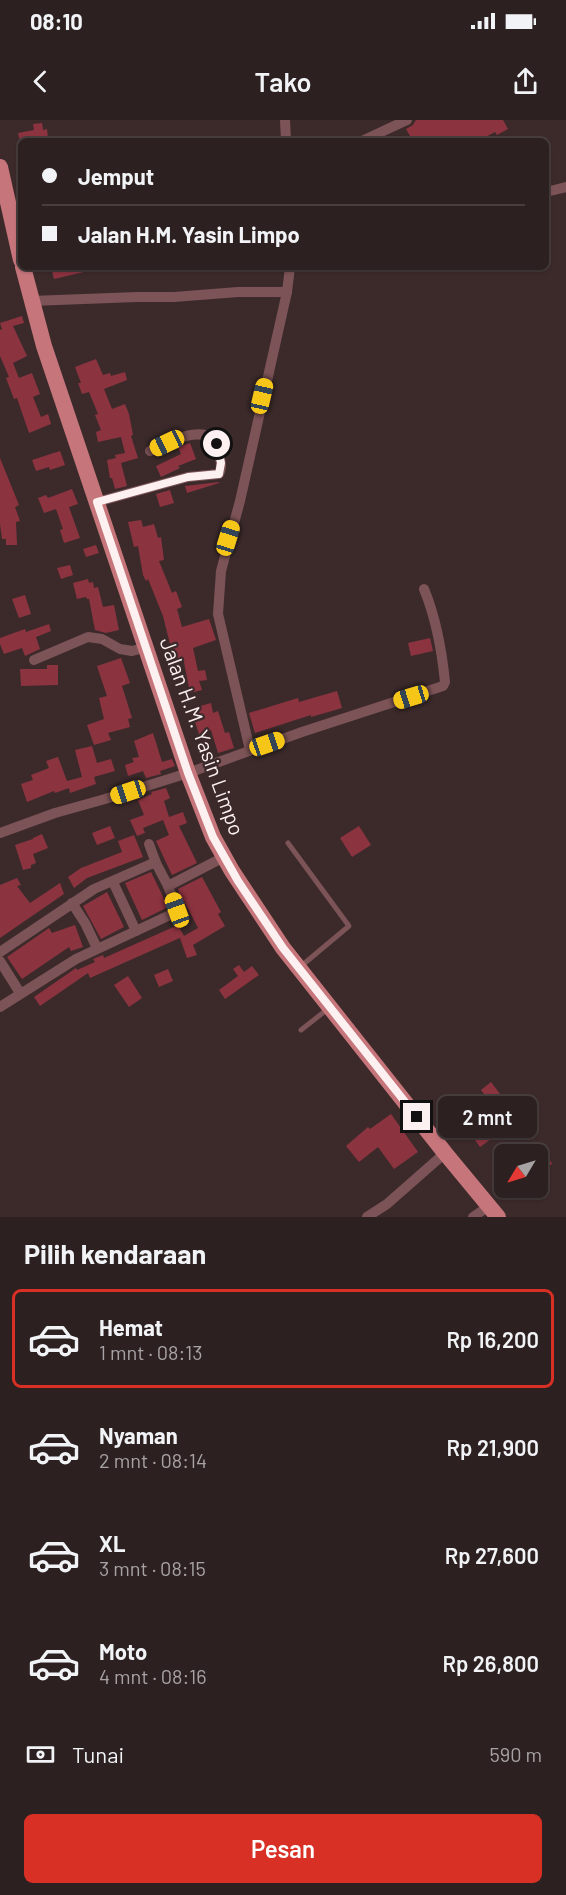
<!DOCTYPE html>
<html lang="id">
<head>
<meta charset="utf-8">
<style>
  :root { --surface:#2d2020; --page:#392d2d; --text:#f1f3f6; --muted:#a7a3a5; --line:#483e3e; --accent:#d93025 }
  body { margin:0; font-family:Barlow,sans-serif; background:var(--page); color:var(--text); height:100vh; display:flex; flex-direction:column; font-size:22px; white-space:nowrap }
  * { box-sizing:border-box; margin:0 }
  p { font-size:20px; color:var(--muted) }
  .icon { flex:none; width:33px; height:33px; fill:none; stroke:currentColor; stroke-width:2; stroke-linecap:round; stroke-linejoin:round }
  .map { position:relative; height:1097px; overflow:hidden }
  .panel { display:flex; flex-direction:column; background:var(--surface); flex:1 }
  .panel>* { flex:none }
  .banner { position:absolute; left:18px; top:18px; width:531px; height:132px; border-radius:9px; box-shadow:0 2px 4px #0004,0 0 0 2px var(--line); display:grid; align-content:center; height:132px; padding:0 24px; background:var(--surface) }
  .needle { width:39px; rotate:232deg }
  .fabs { position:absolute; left:494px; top:1024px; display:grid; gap:12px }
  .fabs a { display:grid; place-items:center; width:54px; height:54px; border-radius:9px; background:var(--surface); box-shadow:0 2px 4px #0004,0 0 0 2px var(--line); font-size:30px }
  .end { position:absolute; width:27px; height:27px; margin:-14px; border:8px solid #fcf0f0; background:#111; box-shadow:0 0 0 3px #111 }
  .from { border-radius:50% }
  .bubble { position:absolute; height:42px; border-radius:9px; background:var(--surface); box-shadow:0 2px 4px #0004,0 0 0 2px var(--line); font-size:20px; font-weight:600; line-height:42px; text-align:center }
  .car { position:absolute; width:18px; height:36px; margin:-18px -9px; border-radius:8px; box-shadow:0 0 4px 2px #0007; background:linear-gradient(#f5c518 24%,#345 0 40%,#f5c518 0 76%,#345 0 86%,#f5c518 0) }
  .banner b { display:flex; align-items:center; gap:21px; height:57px; font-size:22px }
  .banner b+b { border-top:2px solid var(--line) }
  .banner i { width:15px; height:15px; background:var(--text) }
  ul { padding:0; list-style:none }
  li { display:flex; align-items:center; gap:18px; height:99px; margin:0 12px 9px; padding:0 12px; border:3px solid transparent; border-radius:9px }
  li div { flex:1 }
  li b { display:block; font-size:22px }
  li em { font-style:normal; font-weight:600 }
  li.selected { border-color:var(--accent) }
  li>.icon { width:54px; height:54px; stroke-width:1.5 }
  h2 { padding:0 24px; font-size:27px; line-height:72px }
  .pay { display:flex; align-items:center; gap:15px; height:66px; padding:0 24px; font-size:22px }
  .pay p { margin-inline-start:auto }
  .primary-button { display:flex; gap:12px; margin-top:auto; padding:12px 24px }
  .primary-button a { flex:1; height:69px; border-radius:9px; background:var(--accent); color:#fff; font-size:24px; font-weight:600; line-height:69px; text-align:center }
  .status { display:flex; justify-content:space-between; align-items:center; height:42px; padding:0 30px; background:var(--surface); direction:ltr }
  .status svg { height:16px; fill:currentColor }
  header { display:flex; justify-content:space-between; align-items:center; height:78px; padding:0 24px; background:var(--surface); font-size:27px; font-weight:600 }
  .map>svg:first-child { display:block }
  .building { fill:#8c3340 }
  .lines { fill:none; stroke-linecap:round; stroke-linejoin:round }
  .lane { stroke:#7c5356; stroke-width:5 }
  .street { stroke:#7c5356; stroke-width:10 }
  .primary { stroke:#c6757b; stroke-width:16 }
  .route { stroke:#fcf0f0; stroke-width:8 }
  .labels { text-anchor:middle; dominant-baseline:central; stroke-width:4.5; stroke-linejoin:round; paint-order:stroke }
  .street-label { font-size:21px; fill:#fcf0f0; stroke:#3c2a2b }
</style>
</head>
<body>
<div class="status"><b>08:10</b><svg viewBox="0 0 49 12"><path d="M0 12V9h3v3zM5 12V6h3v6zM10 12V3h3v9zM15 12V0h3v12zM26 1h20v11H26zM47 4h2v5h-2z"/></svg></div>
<header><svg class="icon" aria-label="back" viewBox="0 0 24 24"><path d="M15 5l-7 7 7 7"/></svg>Tako<svg class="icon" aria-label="share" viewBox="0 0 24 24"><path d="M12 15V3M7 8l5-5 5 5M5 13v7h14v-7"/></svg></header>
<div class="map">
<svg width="566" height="1097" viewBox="0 0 566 1097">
  <rect width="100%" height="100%" fill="#3c2a2b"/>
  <g class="building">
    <polygon points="416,0 503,0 508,9 497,15 495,12 478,21 413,21 406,9 413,5"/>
    <polygon points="42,3 43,10 47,9 48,18 34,21 20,21 18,13 34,10 33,4"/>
    <polygon points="51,147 88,147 88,151 54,159"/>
    <polygon points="22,196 24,203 13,206 27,236 13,243 19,258 32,253 40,274 33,277 41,297 48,294 51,304 29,313 17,278 14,279 6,258 9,257 0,236 0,210 2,209 0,203"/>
    <polygon points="96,239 103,255 110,253 111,256 125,252 127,260 104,269 112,289 125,284 129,294 133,315 131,316 138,338 121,343 127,366 115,369 112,358 110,358 107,340 116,338 115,335 125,333 121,317 98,322 96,312 101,310 95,295 98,294 89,272 82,274 78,263 81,263 75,247"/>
    <polygon points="190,323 196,339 178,346 180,348 161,357 156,346 181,334 178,327"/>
    <polygon points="60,331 65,345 50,350 49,347 36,351 32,340"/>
    <polygon points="0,338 19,385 15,387 20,401 16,402 17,425 6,425 6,419 2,419 0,404"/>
    <polygon points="219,362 219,363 187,373 185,366"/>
    <polygon points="72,369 78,384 69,387 80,418 64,423 60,410 63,409 56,389 44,393 38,378 46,375 48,378"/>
    <polygon points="170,370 174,383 160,387 156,374"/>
    <polygon points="141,400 143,407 154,404 158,418 161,417 164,440 159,441 172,473 176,471 182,487 177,489 182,507 209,499 216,520 193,528 198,551 205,550 207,560 199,561 202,570 190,573 183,537 174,540 163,496 148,459 146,461 143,455 138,426 134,427 128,402"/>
    <polygon points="96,425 99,433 86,437 83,429"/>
    <polygon points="70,445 73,455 61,459 57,448"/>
    <polygon points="88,459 89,463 93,462 94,468 98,467 103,487 114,485 119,510 106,513 95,510 89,479 87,479 86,477 77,479 73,463"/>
    <polygon points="25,475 31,494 19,498 12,479"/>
    <polygon points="49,504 51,511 36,517 40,529 25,536 22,528 4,534 0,524 0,518 25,509 26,512"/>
    <polygon points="430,518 433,531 411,536 408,523"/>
    <polygon points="121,538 130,563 122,566 132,598 128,599 130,607 108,613 111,620 94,625 87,605 104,599 99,578 107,576 97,546"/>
    <polygon points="47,545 58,545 58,565 21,566 20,549 47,549"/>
    <polygon points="337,571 342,588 311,597 311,595 255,613 249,593 298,578 299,582"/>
    <polygon points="211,583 213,593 218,591 225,613 229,612 234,628 218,633 211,610 199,614 194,599 196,599 193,588"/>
    <polygon points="153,613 162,642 172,639 175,646 160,651 161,654 146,658 143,651 128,656 125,645 134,642 132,638 139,637 134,621"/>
    <polygon points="92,626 97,643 111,639 115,651 94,657 96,664 70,673 69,668 55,673 54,671 27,682 21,664 33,660 31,655 49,648 46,641 58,637 67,661 82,657 75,630"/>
    <polygon points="166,668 170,678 164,681 169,697 183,692 187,703 179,706 197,743 172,755 156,721 169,715 163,700 143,708 145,713 137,716 130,700 144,695 138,680 152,674 151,672"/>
    <polygon points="110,706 115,718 97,725 92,713"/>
    <polygon points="359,706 371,725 352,737 340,718"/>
    <polygon points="42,714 48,728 33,734 36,743 31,745 31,748 23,750 15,725 33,719 33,718"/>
    <polygon points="134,715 143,737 87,758 74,768 68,757 81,748 122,732 118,721"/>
    <polygon points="151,752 168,787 142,800 125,763"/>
    <polygon points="202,757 221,792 218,794 225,806 193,825 197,835 187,838 180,818 182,817 90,858 88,853 40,886 34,877 76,848 77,850 95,842 93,839 103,835 104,838 178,805 184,816 198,808 184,781 182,782 178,769"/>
    <polygon points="17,758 21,765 17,766 30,783 60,763 64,774 0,818 0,765"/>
    <polygon points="107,772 124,807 101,819 83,786"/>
    <polygon points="75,805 83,827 71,831 69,827 22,859 7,837 49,808 52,813"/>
    <polygon points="239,845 244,852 252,846 259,855 225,879 219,870 238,856 233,849"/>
    <polygon points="168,849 173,861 159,867 154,855"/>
    <polygon points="128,856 142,878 129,887 114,865"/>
    <polygon points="491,962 503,978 487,991 502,1011 480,1027 472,1016 484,1008 468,986 484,974 481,970"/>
    <polygon points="459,975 466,985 455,993 448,984"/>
    <polygon points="391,994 418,1032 394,1049 378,1027 359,1042 346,1026 368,1007 370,1009"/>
    <polygon points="546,1032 552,1044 537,1052 537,1036"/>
  </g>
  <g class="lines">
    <g class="lane">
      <polyline points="288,723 349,806 300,847"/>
      <polyline points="301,910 329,888"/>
    </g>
    <g class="street">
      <polyline points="285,0 286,21"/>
      <polyline points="362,21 407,0"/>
      <polyline points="546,72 566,67"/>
      <polyline points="31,181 137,177 174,177 238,172 287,172 290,147"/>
      <path d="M 97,382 L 188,357 L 219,354 C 223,346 220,339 218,331 C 211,298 168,323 150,331"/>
      <polyline points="34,540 88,517 102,519 120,529 132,531 147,527"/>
      <polyline points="250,630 218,494 221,451 240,381 287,172"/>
      <path d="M 0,713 L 55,693 L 105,679 L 188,653 L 302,612 L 443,566 L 445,562 C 442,532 436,498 424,469"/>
      <polyline points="149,724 156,743"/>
      <polyline points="113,762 136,811"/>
      <polyline points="72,783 85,803 97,828"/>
      <polyline points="0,832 94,769 151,744 156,743 168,766 224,737"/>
      <polyline points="0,841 20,873"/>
      <polyline points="0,887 76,839 170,795 177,790 168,766"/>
      <polyline points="367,1097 387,1084 445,1033"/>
      <polyline points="473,1097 489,1086"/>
    </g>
    <g class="primary">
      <polyline points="0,47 21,140"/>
      <polyline points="23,147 44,226 188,653 213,717 232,751 283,828 445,1033 498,1097"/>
    </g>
  </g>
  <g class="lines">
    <polyline class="route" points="217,324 221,343 219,354 188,357 97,382 188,653 213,717 238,761 283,828 417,997"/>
  </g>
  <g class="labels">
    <g class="street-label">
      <text transform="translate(203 616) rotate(70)">Jalan H.M. Yasin Limpo</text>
    </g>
  </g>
</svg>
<div class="fabs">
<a><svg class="needle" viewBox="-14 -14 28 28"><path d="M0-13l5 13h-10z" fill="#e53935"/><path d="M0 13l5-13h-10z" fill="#a7a3a5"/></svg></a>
</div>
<i class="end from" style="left:217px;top:324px"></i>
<i class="end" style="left:417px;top:997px"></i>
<div class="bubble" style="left:438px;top:976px;width:99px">2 mnt</div>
<i class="car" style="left:262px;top:276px;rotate:13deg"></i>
<i class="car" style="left:167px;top:323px;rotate:245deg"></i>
<i class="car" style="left:228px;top:418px;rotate:17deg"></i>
<i class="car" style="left:411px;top:577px;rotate:253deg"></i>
<i class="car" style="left:267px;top:624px;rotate:71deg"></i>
<i class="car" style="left:128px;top:672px;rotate:252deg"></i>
<i class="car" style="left:177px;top:790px;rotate:340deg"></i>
<div class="banner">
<b><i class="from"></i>Jemput</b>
<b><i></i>Jalan H.M. Yasin Limpo</b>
</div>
</div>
<section class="panel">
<h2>Pilih kendaraan</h2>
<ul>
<li class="selected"><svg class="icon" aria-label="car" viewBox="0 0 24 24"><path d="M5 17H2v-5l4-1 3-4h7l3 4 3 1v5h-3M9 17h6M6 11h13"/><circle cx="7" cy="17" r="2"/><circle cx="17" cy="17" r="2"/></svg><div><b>Hemat</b><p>1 mnt · 08:13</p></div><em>Rp 16,200</em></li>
<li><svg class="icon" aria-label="car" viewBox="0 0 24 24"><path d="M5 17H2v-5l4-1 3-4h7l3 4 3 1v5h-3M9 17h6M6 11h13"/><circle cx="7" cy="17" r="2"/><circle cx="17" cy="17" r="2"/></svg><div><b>Nyaman</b><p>2 mnt · 08:14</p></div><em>Rp 21,900</em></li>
<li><svg class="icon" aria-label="car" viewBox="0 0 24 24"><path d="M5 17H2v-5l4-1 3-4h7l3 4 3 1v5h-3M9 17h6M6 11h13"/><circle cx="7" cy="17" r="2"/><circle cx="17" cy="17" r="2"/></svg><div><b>XL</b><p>3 mnt · 08:15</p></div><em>Rp 27,600</em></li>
<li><svg class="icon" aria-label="car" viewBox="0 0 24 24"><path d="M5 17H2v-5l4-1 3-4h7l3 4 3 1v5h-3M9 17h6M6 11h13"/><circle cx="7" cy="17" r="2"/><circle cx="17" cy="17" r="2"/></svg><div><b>Moto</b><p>4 mnt · 08:16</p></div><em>Rp 26,800</em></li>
</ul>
<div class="pay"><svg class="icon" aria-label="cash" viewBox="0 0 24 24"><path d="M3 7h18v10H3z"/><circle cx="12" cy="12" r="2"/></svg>Tunai<p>590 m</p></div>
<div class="primary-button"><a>Pesan</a></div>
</section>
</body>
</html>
